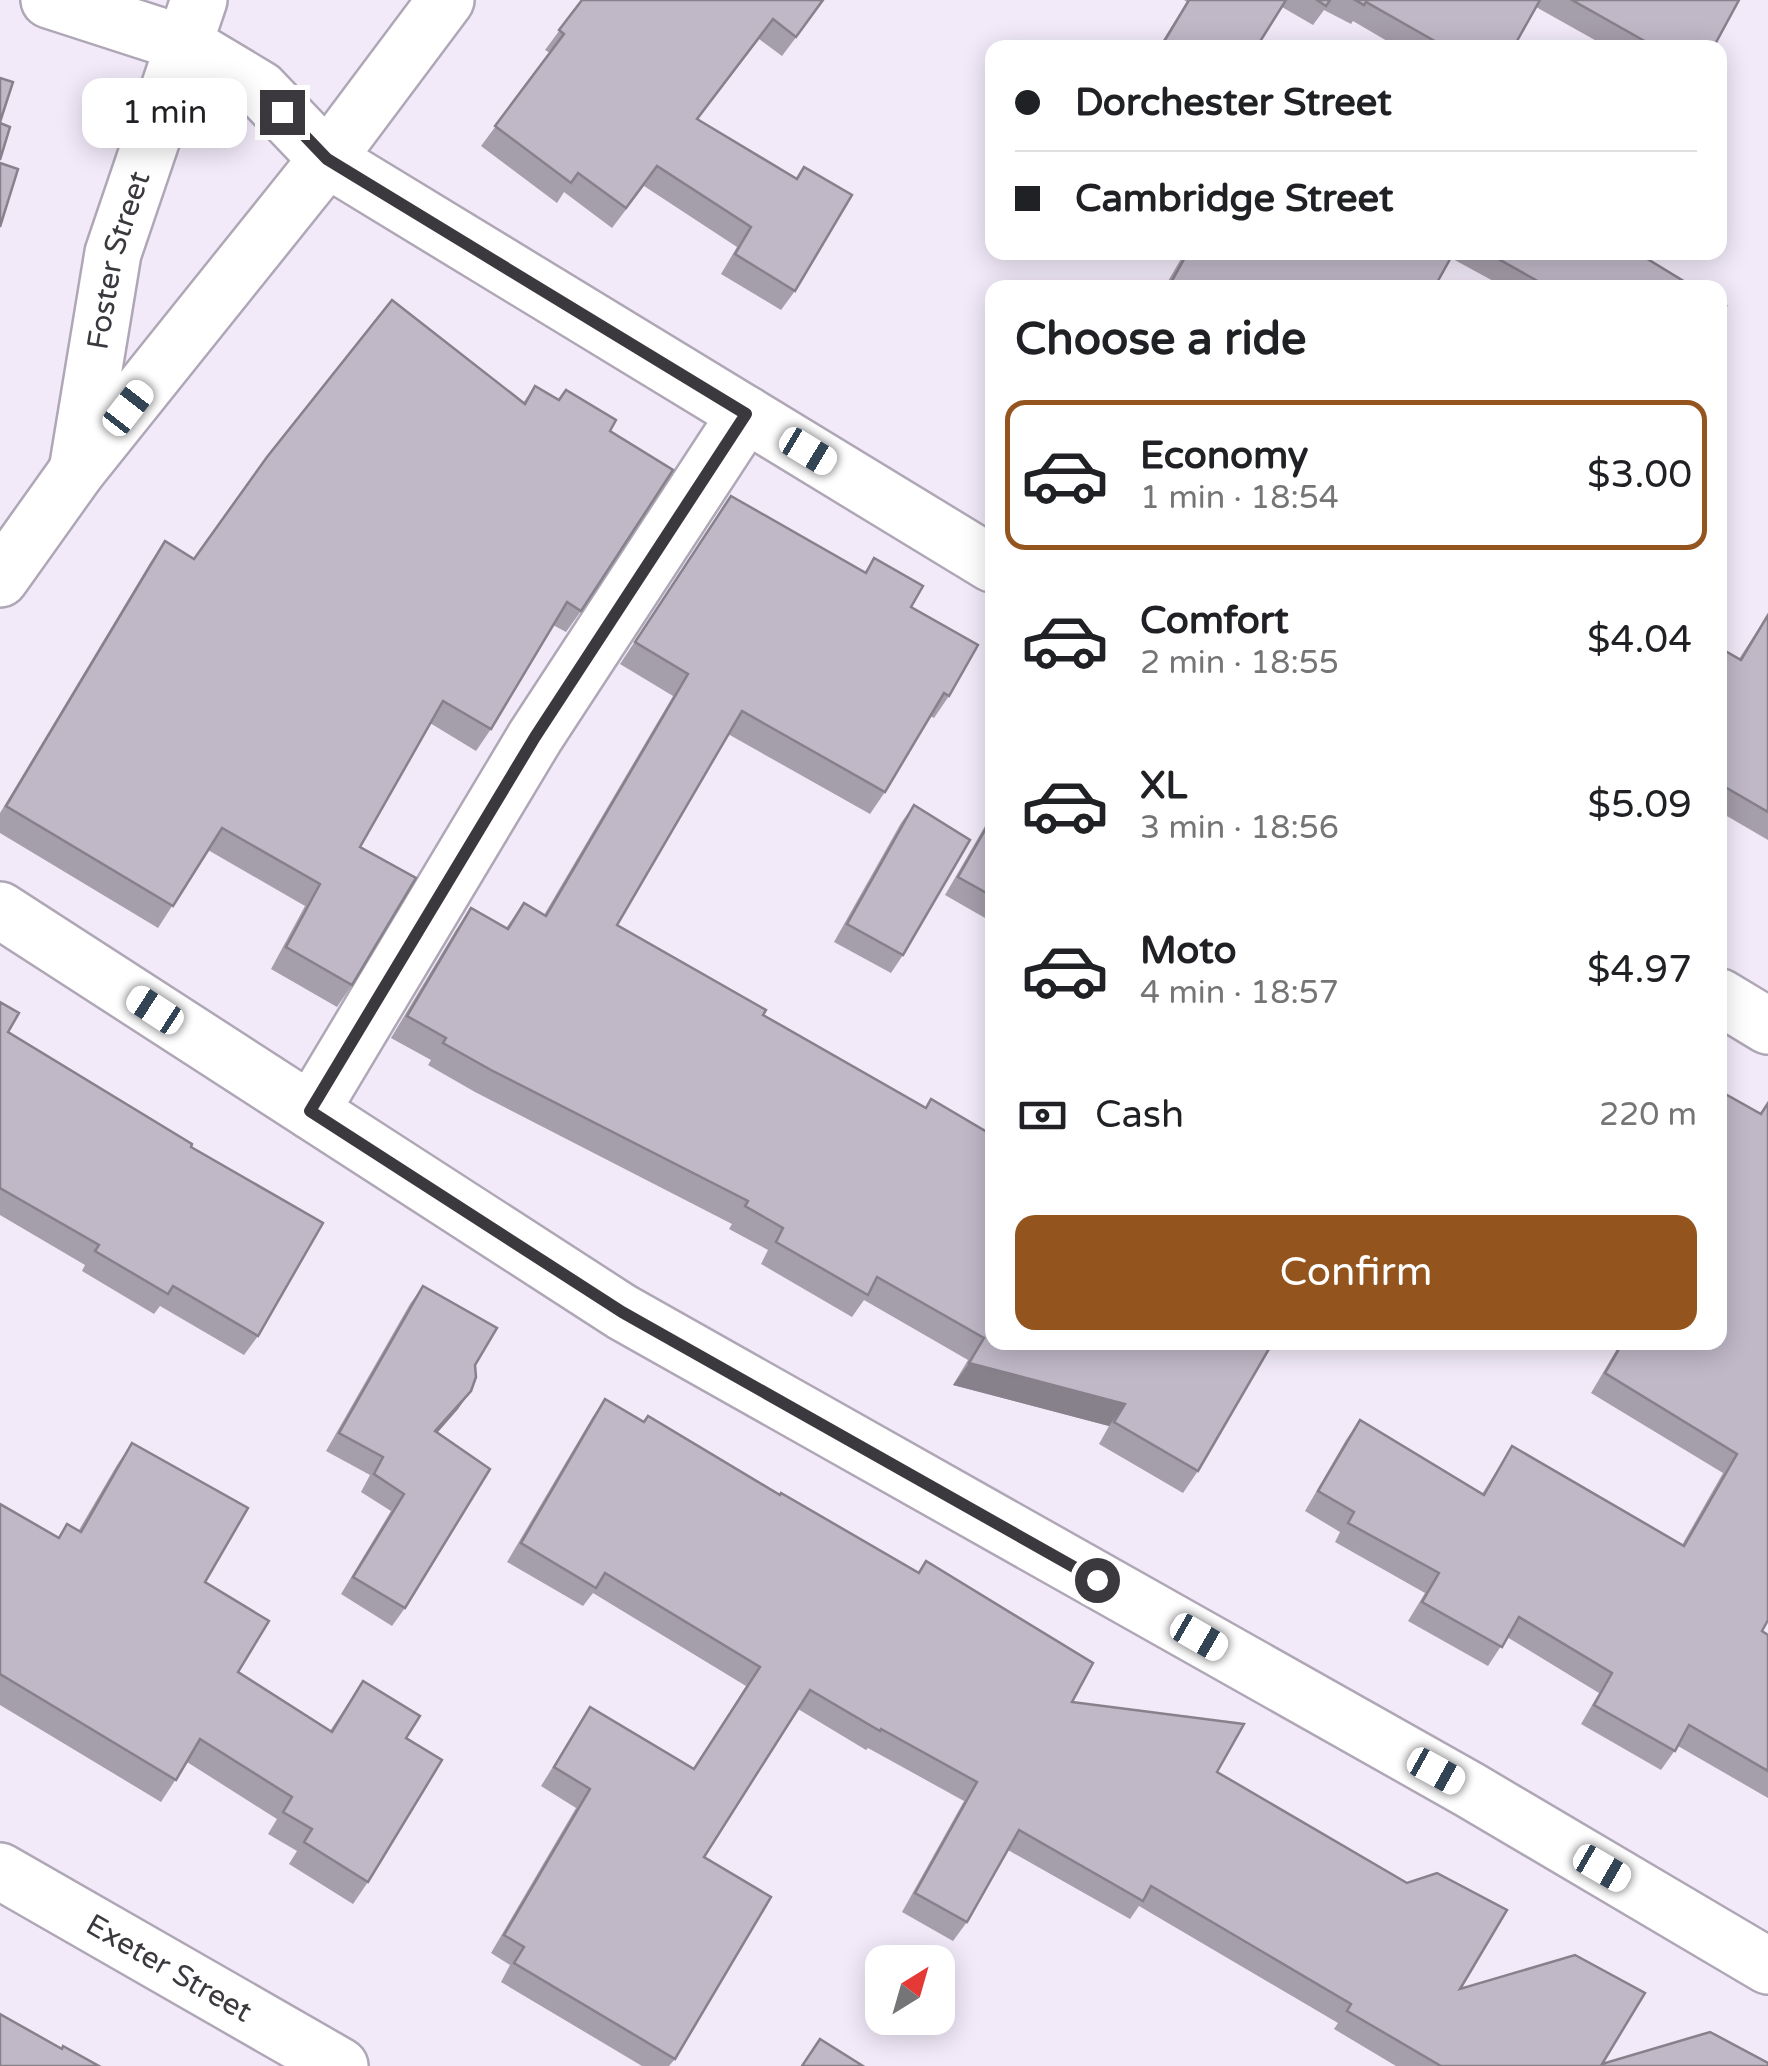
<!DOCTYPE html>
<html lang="en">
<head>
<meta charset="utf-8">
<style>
  :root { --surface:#fff; --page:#f2f2f2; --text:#202124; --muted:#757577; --line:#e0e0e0; --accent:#94541e }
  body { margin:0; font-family:"Varela Round",sans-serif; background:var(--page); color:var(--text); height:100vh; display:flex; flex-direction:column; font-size:38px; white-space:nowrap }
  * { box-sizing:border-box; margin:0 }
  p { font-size:32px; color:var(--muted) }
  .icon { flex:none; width:55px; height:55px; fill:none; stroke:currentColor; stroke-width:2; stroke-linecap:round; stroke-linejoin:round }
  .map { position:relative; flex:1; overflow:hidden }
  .details { position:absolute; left:985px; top:280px; width:742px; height:1070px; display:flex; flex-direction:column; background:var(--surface); border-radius:20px; box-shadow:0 5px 25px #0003 }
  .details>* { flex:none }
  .banner { position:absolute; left:985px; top:40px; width:742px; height:220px; border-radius:20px; box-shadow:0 5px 25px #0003; display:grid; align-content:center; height:220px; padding:0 30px; background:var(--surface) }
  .needle { width:65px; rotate:37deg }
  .tools { position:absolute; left:865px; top:1945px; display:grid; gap:20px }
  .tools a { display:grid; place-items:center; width:90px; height:90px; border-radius:20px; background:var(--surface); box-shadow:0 5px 25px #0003; font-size:50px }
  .end { position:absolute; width:45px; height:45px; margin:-22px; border:12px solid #3b383e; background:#fff; box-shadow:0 0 0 5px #fff }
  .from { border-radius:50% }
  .bubble { position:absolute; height:70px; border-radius:20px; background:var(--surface); box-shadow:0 5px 25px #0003; font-size:32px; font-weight:600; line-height:70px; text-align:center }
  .car { position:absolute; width:30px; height:60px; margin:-30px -15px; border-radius:12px; box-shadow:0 0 8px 2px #0007; background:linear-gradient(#fff 24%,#345 0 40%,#fff 0 76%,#345 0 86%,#fff 0) }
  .banner b { display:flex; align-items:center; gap:35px; height:95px; font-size:38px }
  .banner b+b { border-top:2px solid var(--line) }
  .banner i { width:25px; height:25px; background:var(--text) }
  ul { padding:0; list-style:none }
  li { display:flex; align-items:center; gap:30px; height:150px; margin:0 20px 15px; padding:0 10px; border:5px solid transparent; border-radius:20px }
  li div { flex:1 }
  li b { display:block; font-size:38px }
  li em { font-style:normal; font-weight:600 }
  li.current { border-color:var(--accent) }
  li>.icon { width:90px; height:90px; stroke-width:1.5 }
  h2 { padding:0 30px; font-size:45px; line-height:120px }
  .pay { display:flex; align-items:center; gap:25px; height:110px; padding:0 30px; font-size:38px }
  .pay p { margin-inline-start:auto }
  .action { display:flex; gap:20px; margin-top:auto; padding:20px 30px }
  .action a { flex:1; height:115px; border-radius:20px; background:var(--accent); color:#fff; font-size:40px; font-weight:600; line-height:115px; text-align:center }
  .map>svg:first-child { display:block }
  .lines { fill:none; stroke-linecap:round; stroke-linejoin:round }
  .minor-casing { stroke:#afa7b6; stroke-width:60 }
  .major-casing { stroke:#afa7b6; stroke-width:60 }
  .minor { stroke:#fff; stroke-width:55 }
  .major { stroke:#fff; stroke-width:55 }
  .wall { fill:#a59eab }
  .shaded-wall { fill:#86818b }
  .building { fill:#c0b8c7; stroke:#86818b; stroke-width:2.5 }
  .route { stroke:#3b383e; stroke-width:12 }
  .labels { text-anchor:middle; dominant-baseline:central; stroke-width:8; stroke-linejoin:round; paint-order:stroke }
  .street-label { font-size:30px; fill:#3b383e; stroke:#f2eaf9 }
</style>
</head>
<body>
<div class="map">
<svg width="1768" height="2066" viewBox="0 0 1768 2066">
  <rect width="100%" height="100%" fill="#f2eaf9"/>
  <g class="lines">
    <defs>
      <g id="minor">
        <polyline points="49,0 185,44 260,89 327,159 992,564"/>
        <path id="s1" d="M 77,471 L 113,253 L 199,0"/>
        <polyline points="0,910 622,1312 1470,1790 1768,1966"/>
        <polyline points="1720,997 1768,1026"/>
        <polyline points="311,1111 535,737 746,414"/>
        <path id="s2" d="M 0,1871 L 340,2066"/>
      </g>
      <polyline id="major" points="0,579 77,471 327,159 446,0"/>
    </defs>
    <use href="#minor" class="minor-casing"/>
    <use href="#major" class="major-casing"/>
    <use href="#minor" class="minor"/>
    <use href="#major" class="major"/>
  </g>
  <g class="wall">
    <polygon points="582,0 824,0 782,56 759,39 697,119 796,178 804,167 795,291 781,310 721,274 737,247 644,186 612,228 564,192 557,203 481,146 550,53 545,50"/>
    <polygon points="1184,0 1739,0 1713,48 1609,48 1536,7 1513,48 1399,48 1353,21 1351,24 1324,10 1313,25 1282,7 1256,48 1158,48 1187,2"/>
    <polygon points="1185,252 1636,252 1695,288 1506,288 1451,258 1434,288 1164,288"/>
    <polygon points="535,386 610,431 581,611 566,632 553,625 491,729 476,751 430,723 360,847 352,985 337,1007 271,969 305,906 208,850 158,928 0,833 0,813 150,563 165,541 194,559 523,403"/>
    <polygon points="731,496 864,573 874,558 911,607 949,696 934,718 930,716 885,792 870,814 728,734 617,925 763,1015 925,1108 931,1099 991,1173 1273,1342 1198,1471 1183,1493 1099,1444 1109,1426 953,1385 968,1360 864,1300 852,1317 761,1264 768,1250 729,1229 732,1224 475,1092 428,1065 431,1060 391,1038 456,930 471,908 506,928 524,903 544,915 673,696 620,664"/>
    <polygon points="1768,614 1768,840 1720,812 1720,648 1739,659"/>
    <polygon points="914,805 903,955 891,973 834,942 901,823"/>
    <polygon points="992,814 992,922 945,895"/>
    <polygon points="0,1002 8,1032 191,1147 258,1336 244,1355 160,1306 154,1314 82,1271 85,1265 0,1215"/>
    <polygon points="1768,1102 1762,1631 1768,1635 1768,1798 1678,1746 1661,1770 1581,1724 1599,1693 1507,1637 1488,1666 1408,1621 1425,1593 1335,1542 1340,1532 1305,1511 1346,1440 1360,1420 1482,1494 1512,1446 1682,1545 1723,1473 1591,1393 1621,1342 1720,1342 1760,1113"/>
    <polygon points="423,1286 475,1365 458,1409 437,1433 405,1608 392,1626 341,1594 391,1511 361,1492 370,1475 326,1451 410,1304"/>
    <polygon points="605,1399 643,1422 780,1495 918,1572 926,1561 1072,1702 1217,1772 1460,1989 1602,2064 1768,2066 1396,2066 1334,2029 1338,2023 1139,1906 1130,1919 1008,1850 967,1922 953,1941 902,1912 964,1801 868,1748 866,1750 798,1709 704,1857 675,2059 669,2066 642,2066 501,1982 510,1965 491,1953 576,1808 541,1786 590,1707 694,1769 746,1686 593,1593 583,1606 507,1562 592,1418"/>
    <polygon points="132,1443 205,1582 238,1672 330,1731 363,1681 406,1738 368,1882 353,1904 289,1864 297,1851 268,1834 277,1819 187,1762 161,1802 0,1705 0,1504 58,1537 67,1524 79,1530 117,1465"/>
  </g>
  <g class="shaded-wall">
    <polygon points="773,19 759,39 683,138 697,119"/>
    <polygon points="969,1363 1125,1404 1109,1426 953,1385"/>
    <polygon points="471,1391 458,1409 423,1449 435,1431"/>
  </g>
  <g class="building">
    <polygon points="582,0 823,0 796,37 773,19 697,119 797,179 804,167 852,195 795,291 735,254 751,227 657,166 626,208 578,173 571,183 495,126 564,34 559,30"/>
    <polygon points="1189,0 1286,0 1256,48 1166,48 1162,45"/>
    <polygon points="1317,0 1330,0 1326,6"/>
    <polygon points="1355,0 1540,0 1513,48 1447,48 1366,2 1364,5"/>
    <polygon points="1572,0 1739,0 1713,48 1657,48"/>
    <polygon points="0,78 13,82 0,122"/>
    <polygon points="0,123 10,127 0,160"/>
    <polygon points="0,163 18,169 0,227"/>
    <polygon points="1188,252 1454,252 1434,288 1168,288"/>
    <polygon points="1486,252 1636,252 1695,288 1550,288"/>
    <polygon points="392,300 525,404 535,386 559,400 566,390 616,420 610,431 673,470 581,611 567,602 491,729 443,701 360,847 416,878 352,985 286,947 320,884 222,828 173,906 6,806 165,541 194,559 267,457"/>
    <polygon points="1720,303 1726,306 1720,315"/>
    <polygon points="731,496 866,573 874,558 923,586 911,607 978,645 949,696 944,693 885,792 742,711 617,925 766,1010 763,1015 926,1108 931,1099 992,1135 991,1173 992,1174 992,1342 1273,1342 1198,1471 1114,1422 1125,1404 969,1363 984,1338 877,1277 868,1295 776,1242 783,1228 745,1206 748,1201 491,1070 443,1043 446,1038 407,1016 471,908 508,929 524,903 546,916 688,674 635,642"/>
    <polygon points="1768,615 1768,812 1720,784 1720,648 1741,660"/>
    <polygon points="914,805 970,840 903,955 847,924"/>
    <polygon points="992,818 992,896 958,877"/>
    <polygon points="0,1002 19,1013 8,1032 192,1144 191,1147 323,1223 258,1336 173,1286 168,1294 95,1251 99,1245 0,1188"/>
    <polygon points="1720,1091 1761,1114 1768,1103 1768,1620 1762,1631 1768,1635 1768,1771 1689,1725 1675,1751 1594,1705 1612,1673 1519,1617 1502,1647 1422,1602 1439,1573 1348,1523 1354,1512 1318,1491 1360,1420 1484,1495 1512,1446 1684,1546 1737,1454 1605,1373 1623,1342 1720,1342"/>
    <polygon points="423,1286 497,1328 475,1365 476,1377 471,1391 435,1431 490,1469 405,1608 353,1577 404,1494 374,1474 383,1457 339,1433"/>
    <polygon points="605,1399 644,1422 648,1416 780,1495 781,1493 919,1573 926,1561 1093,1663 1072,1702 1244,1724 1217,1772 1407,1883 1437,1873 1507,1910 1460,1989 1575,1955 1645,1993 1602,2064 1710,2032 1768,2063 1768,2066 1441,2066 1347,2011 1351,2004 1151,1886 1143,1901 1019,1830 967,1922 915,1893 977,1782 881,1729 880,1731 810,1690 704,1857 771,1897 675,2059 514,1963 524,1947 504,1935 590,1789 554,1767 590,1707 694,1769 760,1667 605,1573 596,1588 521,1543"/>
    <polygon points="132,1443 248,1508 205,1582 269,1621 238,1672 332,1732 363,1681 420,1716 406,1738 442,1760 368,1882 304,1842 312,1829 283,1812 292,1797 200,1739 176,1780 0,1674 0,1504 59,1538 67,1524 81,1532"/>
    <polygon points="0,2014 62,2049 63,2046 99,2066 0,2066"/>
    <polygon points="820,2039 863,2066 802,2066"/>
  </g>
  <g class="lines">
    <polyline class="route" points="282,112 327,159 746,414 535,737 310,1111 622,1312 1097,1580"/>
  </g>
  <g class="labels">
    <g class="street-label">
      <text stroke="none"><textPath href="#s1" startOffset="215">Foster Street</textPath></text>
      <text stroke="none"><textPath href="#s2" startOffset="195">Exeter Street</textPath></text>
    </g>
  </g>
</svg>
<div class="tools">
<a><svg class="needle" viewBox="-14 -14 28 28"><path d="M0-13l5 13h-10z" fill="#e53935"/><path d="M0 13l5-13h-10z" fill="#757577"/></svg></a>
</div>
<i class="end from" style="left:1097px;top:1580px"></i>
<i class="end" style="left:282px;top:112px"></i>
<div class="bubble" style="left:82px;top:78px;width:165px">1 min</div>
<i class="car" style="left:128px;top:408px;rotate:38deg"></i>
<i class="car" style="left:808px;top:451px;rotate:121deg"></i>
<i class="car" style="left:155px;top:1010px;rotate:303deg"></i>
<i class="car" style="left:1199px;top:1637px;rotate:120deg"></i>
<i class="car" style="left:1436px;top:1771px;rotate:119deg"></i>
<i class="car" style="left:1602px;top:1868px;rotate:120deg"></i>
<div class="banner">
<b><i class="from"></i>Dorchester Street</b>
<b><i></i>Cambridge Street</b>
</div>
<section class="details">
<h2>Choose a ride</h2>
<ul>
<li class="current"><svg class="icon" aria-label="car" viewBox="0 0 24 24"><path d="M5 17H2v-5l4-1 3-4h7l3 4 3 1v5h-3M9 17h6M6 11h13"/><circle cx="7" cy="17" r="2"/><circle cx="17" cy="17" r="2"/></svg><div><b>Economy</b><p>1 min · 18:54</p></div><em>$3.00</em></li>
<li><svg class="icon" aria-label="car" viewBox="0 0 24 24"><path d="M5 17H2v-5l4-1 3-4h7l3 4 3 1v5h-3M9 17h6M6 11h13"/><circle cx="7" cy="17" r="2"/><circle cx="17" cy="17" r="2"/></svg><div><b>Comfort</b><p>2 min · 18:55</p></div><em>$4.04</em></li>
<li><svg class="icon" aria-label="car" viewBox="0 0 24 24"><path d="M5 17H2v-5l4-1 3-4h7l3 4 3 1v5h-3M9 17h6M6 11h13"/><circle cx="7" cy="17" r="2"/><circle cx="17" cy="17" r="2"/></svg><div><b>XL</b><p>3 min · 18:56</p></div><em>$5.09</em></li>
<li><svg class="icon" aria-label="car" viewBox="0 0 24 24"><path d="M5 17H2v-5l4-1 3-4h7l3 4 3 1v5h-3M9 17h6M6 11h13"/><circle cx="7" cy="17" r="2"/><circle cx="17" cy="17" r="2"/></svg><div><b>Moto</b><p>4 min · 18:57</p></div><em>$4.97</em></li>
</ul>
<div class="pay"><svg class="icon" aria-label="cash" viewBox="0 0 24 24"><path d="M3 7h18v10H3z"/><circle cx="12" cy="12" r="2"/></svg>Cash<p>220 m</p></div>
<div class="action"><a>Confirm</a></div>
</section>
</div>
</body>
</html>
